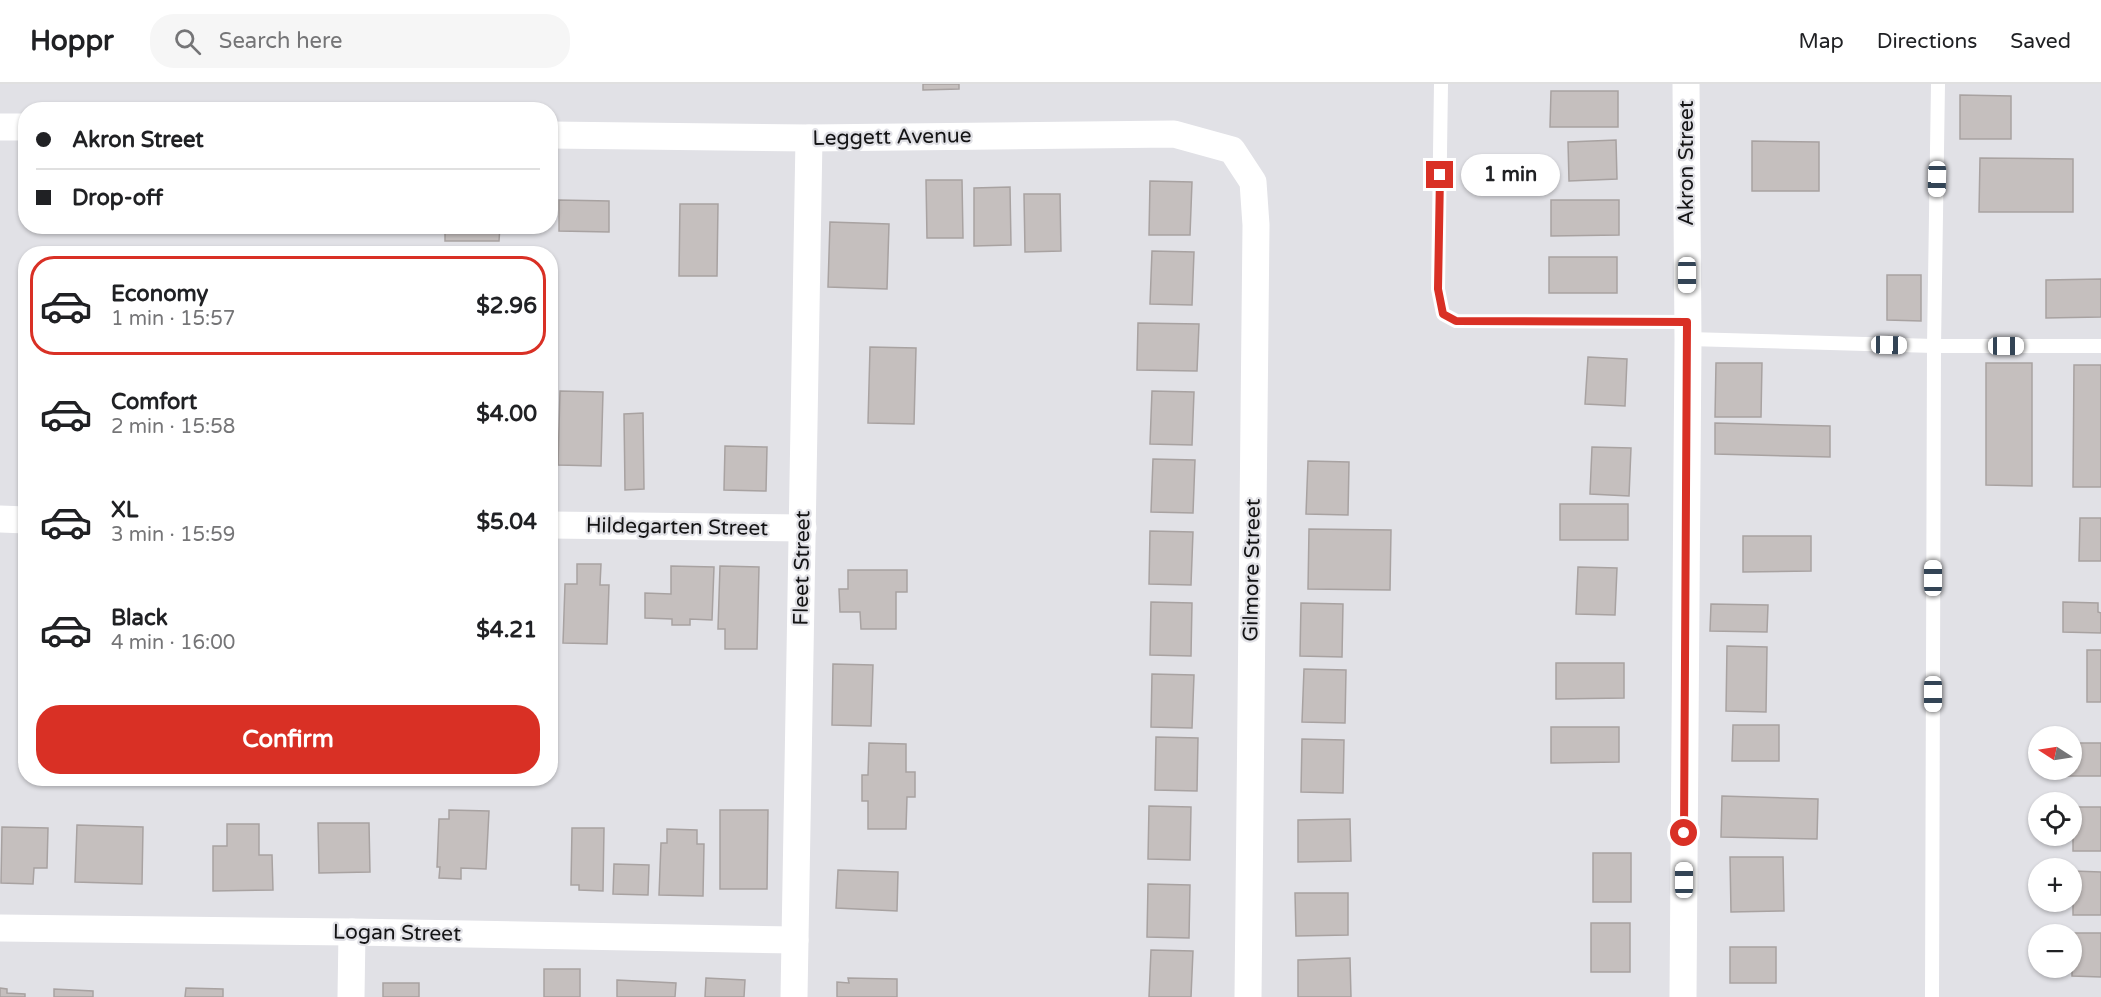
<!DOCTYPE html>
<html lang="en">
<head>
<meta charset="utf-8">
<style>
  :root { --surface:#fff; --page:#f6f6f6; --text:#202124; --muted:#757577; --line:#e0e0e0; --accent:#d93025 }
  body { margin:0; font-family:"Varela Round",sans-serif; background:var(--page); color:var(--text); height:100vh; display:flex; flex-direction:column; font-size:22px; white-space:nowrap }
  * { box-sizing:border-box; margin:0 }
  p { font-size:20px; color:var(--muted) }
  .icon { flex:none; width:33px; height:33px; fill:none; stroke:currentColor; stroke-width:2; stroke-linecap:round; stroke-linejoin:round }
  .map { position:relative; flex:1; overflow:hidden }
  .side { position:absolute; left:18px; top:162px; width:540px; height:540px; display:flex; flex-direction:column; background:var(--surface); border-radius:24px; box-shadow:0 2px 4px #0004 }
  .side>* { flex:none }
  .top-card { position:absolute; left:18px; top:18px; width:540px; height:132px; border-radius:24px; box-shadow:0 2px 4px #0004; display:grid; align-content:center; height:132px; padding:0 18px; background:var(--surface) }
  .needle { width:39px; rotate:282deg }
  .controls { position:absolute; left:2028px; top:642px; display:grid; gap:12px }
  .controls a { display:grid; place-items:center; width:54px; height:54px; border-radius:50%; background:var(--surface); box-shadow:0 2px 4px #0004; font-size:30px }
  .end { position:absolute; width:27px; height:27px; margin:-14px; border:8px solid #d93025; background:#fff; box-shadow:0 0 0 3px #fff }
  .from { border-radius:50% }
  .bubble { position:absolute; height:42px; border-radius:21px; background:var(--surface); box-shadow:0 2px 4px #0004; font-size:20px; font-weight:700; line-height:42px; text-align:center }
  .car { position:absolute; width:18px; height:36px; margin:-18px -9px; border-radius:8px; box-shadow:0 0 4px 2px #0007; background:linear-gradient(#fff 24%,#345 0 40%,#fff 0 76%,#345 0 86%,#fff 0) }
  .top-card b { display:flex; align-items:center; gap:21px; height:57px; font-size:22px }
  .top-card b+b { border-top:2px solid var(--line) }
  .top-card i { width:15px; height:15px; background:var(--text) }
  ul { padding:10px 0 0; list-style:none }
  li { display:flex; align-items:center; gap:18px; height:99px; margin:0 12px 9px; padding:0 6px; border:3px solid transparent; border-radius:24px }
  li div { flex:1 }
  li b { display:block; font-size:22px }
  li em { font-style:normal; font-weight:700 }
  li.selected { border-color:var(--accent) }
  li>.icon { width:54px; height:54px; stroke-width:1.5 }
  .action { display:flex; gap:12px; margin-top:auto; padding:12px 18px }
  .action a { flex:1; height:69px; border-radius:24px; background:var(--accent); color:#fff; font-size:24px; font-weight:700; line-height:69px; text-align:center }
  header { display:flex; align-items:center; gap:36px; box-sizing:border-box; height:84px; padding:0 30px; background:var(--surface); border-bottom:2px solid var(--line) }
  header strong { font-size:28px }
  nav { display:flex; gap:33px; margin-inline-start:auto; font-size:21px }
  .search { width:420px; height:54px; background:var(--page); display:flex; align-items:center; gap:15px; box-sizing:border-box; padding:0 21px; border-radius:24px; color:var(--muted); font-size:22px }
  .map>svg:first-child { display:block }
  .building { fill:#c5bfbe; stroke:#a8a2a1; stroke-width:1.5 }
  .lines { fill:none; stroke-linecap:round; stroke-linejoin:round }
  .service { stroke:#fff; stroke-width:14 }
  .minor { stroke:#fff; stroke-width:27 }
  .route { stroke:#d93025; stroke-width:8 }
  .labels { text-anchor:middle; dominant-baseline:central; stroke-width:4.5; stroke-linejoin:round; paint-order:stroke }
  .street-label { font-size:21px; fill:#141415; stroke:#e1e1e6 }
</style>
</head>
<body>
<header>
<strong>Hoppr</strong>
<div class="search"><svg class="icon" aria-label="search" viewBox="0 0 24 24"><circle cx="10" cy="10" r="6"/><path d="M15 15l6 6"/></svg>Search here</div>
<nav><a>Map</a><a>Directions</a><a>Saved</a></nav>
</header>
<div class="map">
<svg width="2101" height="913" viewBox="0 0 2101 913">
  <rect width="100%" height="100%" fill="#e1e1e6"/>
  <g class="building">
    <polygon points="923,0 959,0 959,5 923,6"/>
    <polygon points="1551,7 1618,7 1618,43 1550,43"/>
    <polygon points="1960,11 2011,12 2011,55 1960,55"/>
    <polygon points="1616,56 1617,95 1569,97 1568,58"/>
    <polygon points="1752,57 1819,58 1819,107 1752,107"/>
    <polygon points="1980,74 2073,75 2073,128 1979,128"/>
    <polygon points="926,96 962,96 963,154 927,154"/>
    <polygon points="1150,97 1192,98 1190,151 1149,151"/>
    <polygon points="1010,103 1011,161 974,162 974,104"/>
    <polygon points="1024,110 1060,110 1061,167 1025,168"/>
    <polygon points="559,116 609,117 609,148 559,147"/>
    <polygon points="1551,116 1619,116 1619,151 1551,152"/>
    <polygon points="680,120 718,120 717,192 679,192"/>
    <polygon points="830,138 889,140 887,205 828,203"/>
    <polygon points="158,142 205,142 205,145 158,146"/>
    <polygon points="273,142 320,142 320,147 273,148"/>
    <rect x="328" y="142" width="72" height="2"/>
    <polygon points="445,142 500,142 499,157 445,157"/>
    <polygon points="1152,167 1194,168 1192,221 1150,220"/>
    <rect x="1549" y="173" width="68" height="36"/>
    <polygon points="1887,191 1921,191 1921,237 1887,236"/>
    <polygon points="2101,195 2101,233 2046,234 2046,196"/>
    <polygon points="1138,239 1199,240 1197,287 1137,286"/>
    <polygon points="870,263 916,264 914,340 868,339"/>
    <polygon points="1588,273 1627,275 1625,322 1585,320"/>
    <polygon points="1716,279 1762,279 1761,333 1715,333"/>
    <polygon points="1986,279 2032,279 2032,402 1986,401"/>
    <polygon points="2074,281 2101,281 2101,403 2073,403"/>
    <polygon points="560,307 603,308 601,382 558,381"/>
    <polygon points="1152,307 1194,308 1192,361 1150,360"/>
    <polygon points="643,329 644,405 625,406 624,330"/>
    <polygon points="1715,339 1830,342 1830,373 1715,370"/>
    <polygon points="725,362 767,363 766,407 724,406"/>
    <polygon points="1592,363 1631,364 1629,412 1590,410"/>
    <polygon points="1153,375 1195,376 1193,429 1151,428"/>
    <polygon points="1308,377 1349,378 1348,431 1306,430"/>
    <rect x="1560" y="420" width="68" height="36"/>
    <polygon points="2080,434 2101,434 2101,477 2079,477"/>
    <polygon points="1309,445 1391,446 1390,506 1308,505"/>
    <polygon points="1150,447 1193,448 1191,501 1149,500"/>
    <polygon points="1743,452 1811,452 1811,487 1743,488"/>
    <polygon points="577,480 601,480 600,501 609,501 607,560 563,559 565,500 577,500"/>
    <polygon points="671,482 714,483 712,536 690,535 690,541 672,541 672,535 645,534 645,509 671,510"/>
    <polygon points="720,482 759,483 757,565 725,565 725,545 718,545"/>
    <polygon points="1578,483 1617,484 1615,531 1576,530"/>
    <polygon points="848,486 907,486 907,508 896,508 896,545 861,545 860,528 840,528 839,505 848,505"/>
    <polygon points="1151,518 1192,519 1191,572 1150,571"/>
    <polygon points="2063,518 2098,519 2098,528 2101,529 2101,549 2063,548"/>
    <polygon points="1301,519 1343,520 1342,573 1300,572"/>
    <polygon points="1711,520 1768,521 1767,548 1710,547"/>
    <polygon points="1727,562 1767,563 1766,628 1726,627"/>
    <rect x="2087" y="566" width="14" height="52"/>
    <polygon points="1556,579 1624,579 1624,614 1556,615"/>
    <polygon points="833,580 873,581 871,642 832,641"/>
    <polygon points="1304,585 1346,586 1345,639 1302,638"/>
    <polygon points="1152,590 1194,591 1192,644 1151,643"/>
    <polygon points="1733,641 1779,641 1779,677 1732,677"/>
    <polygon points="1551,643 1619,643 1619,678 1551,679"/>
    <polygon points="1156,653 1198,654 1197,707 1155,706"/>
    <polygon points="1302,655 1344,656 1343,709 1301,708"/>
    <polygon points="869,659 906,660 906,688 915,688 915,713 907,713 906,745 868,745 868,717 862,717 862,691 868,691"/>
    <polygon points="2072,659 2101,659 2101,692 2060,692 2060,686 2072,686"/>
    <polygon points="1722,712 1818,715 1817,755 1721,753"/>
    <polygon points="1149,722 1191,723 1190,776 1148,775"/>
    <rect x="2073" y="723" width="28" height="44"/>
    <polygon points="449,726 489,727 486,785 461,784 461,795 439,794 440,783 437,783 439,735 449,735"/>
    <polygon points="720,726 768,726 767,805 720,805"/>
    <polygon points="1350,735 1351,777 1298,778 1298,736"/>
    <polygon points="318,739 369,739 370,788 319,789"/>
    <polygon points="227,740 259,740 259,771 272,771 273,806 213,807 213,762 227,762"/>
    <polygon points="77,741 143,743 142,800 75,798"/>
    <polygon points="2,743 48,744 47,784 34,784 33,800 1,799"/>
    <polygon points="572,744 604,744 603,807 579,806 579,801 571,801"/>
    <polygon points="667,745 697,746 697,760 704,760 703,812 659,811 661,759 667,759"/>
    <rect x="1593" y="769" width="38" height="49"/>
    <polygon points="1730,773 1783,773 1784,827 1731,828"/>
    <polygon points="614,780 649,781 648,811 613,810"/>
    <polygon points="838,786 898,788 897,827 836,824"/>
    <polygon points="2073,787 2101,788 2101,831 2073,831"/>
    <polygon points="1148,800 1190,801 1189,854 1147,853"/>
    <polygon points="1295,809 1348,809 1348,851 1296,852"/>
    <rect x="1591" y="839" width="39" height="49"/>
    <polygon points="2072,849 2101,849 2101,893 2072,892"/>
    <rect x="1730" y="863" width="46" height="36"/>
    <polygon points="1151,866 1193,867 1191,913 1149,913"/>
    <polygon points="1350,874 1351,913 1298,913 1298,876"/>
    <rect x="544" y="885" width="36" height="28"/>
    <polygon points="706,894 745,896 744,913 705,913"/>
    <polygon points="848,894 897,895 897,913 837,913 837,898 849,899"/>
    <polygon points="617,896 676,899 675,913 617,913"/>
    <rect x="383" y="899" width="36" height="14"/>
    <polygon points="0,904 7,905 7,909 25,910 25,913 0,913"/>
    <polygon points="186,904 223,905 223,913 185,913"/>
    <polygon points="54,905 93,907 93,913 54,913"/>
  </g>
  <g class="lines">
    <g class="service">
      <polyline points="1441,0 1438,205 1443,230 1456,237 1687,238"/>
      <polyline points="1688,255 1934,262 2101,262"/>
      <polyline points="1932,913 1934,262 1938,0"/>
    </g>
    <g class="minor">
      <polyline points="0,43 26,43"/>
      <polyline points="550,51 809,54 1174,50 1232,66 1253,98 1256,141 1248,913"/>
      <polyline points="0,435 26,436"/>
      <polyline points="550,441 803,444"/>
      <polyline points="0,844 352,848 795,856"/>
      <polyline points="351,913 352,848"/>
      <polyline points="794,913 809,54"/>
      <polyline points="1683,913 1688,255 1686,0"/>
    </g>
  </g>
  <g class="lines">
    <polyline class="route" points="1440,91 1438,205 1443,230 1456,237 1687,238 1684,749"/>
  </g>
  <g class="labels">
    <g class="street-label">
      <text transform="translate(892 53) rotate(-1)">Leggett Avenue</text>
      <text transform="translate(1686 79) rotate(-90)">Akron Street</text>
      <text transform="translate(677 443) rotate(1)">Hildegarten Street</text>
      <text transform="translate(802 484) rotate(-89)">Fleet Street</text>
      <text transform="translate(1252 486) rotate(-89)">Gilmore Street</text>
      <text transform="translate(397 849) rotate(1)">Logan Street</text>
    </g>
  </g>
</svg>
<div class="controls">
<a><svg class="needle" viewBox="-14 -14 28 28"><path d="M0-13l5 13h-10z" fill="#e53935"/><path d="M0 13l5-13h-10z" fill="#757577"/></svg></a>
<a><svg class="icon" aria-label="locate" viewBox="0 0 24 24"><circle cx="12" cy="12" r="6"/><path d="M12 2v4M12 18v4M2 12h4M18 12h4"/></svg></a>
<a>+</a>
<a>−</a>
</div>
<i class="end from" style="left:1684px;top:749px"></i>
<i class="end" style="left:1440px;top:91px"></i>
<div class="bubble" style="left:1461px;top:70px;width:99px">1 min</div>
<i class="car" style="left:1937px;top:95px;rotate:181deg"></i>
<i class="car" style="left:1687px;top:191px;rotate:180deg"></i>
<i class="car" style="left:1889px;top:261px;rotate:91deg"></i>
<i class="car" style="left:2006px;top:262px;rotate:90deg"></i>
<i class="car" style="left:1933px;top:494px;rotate:0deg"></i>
<i class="car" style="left:1933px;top:610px;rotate:180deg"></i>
<i class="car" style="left:1684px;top:796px;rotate:0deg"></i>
<div class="top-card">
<b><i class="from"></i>Akron Street</b>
<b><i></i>Drop-off</b>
</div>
<section class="side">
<ul>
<li class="selected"><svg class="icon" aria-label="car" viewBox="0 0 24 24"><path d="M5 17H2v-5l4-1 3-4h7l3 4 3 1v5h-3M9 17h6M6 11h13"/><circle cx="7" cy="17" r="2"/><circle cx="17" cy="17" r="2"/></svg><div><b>Economy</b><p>1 min · 15:57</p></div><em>$2.96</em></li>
<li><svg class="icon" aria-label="car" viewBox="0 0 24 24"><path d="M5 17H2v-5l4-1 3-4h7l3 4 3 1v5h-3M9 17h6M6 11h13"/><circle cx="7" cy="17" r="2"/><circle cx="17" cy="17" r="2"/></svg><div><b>Comfort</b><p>2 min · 15:58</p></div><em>$4.00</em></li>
<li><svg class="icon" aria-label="car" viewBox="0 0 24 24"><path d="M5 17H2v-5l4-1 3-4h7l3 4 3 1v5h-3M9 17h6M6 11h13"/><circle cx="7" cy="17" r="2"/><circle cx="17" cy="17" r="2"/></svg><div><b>XL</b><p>3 min · 15:59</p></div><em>$5.04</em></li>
<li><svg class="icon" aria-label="car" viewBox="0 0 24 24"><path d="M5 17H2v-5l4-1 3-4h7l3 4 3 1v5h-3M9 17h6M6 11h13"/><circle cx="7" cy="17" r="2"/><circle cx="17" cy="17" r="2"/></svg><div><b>Black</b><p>4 min · 16:00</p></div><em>$4.21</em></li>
</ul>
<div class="action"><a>Confirm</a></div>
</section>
</div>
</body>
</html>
